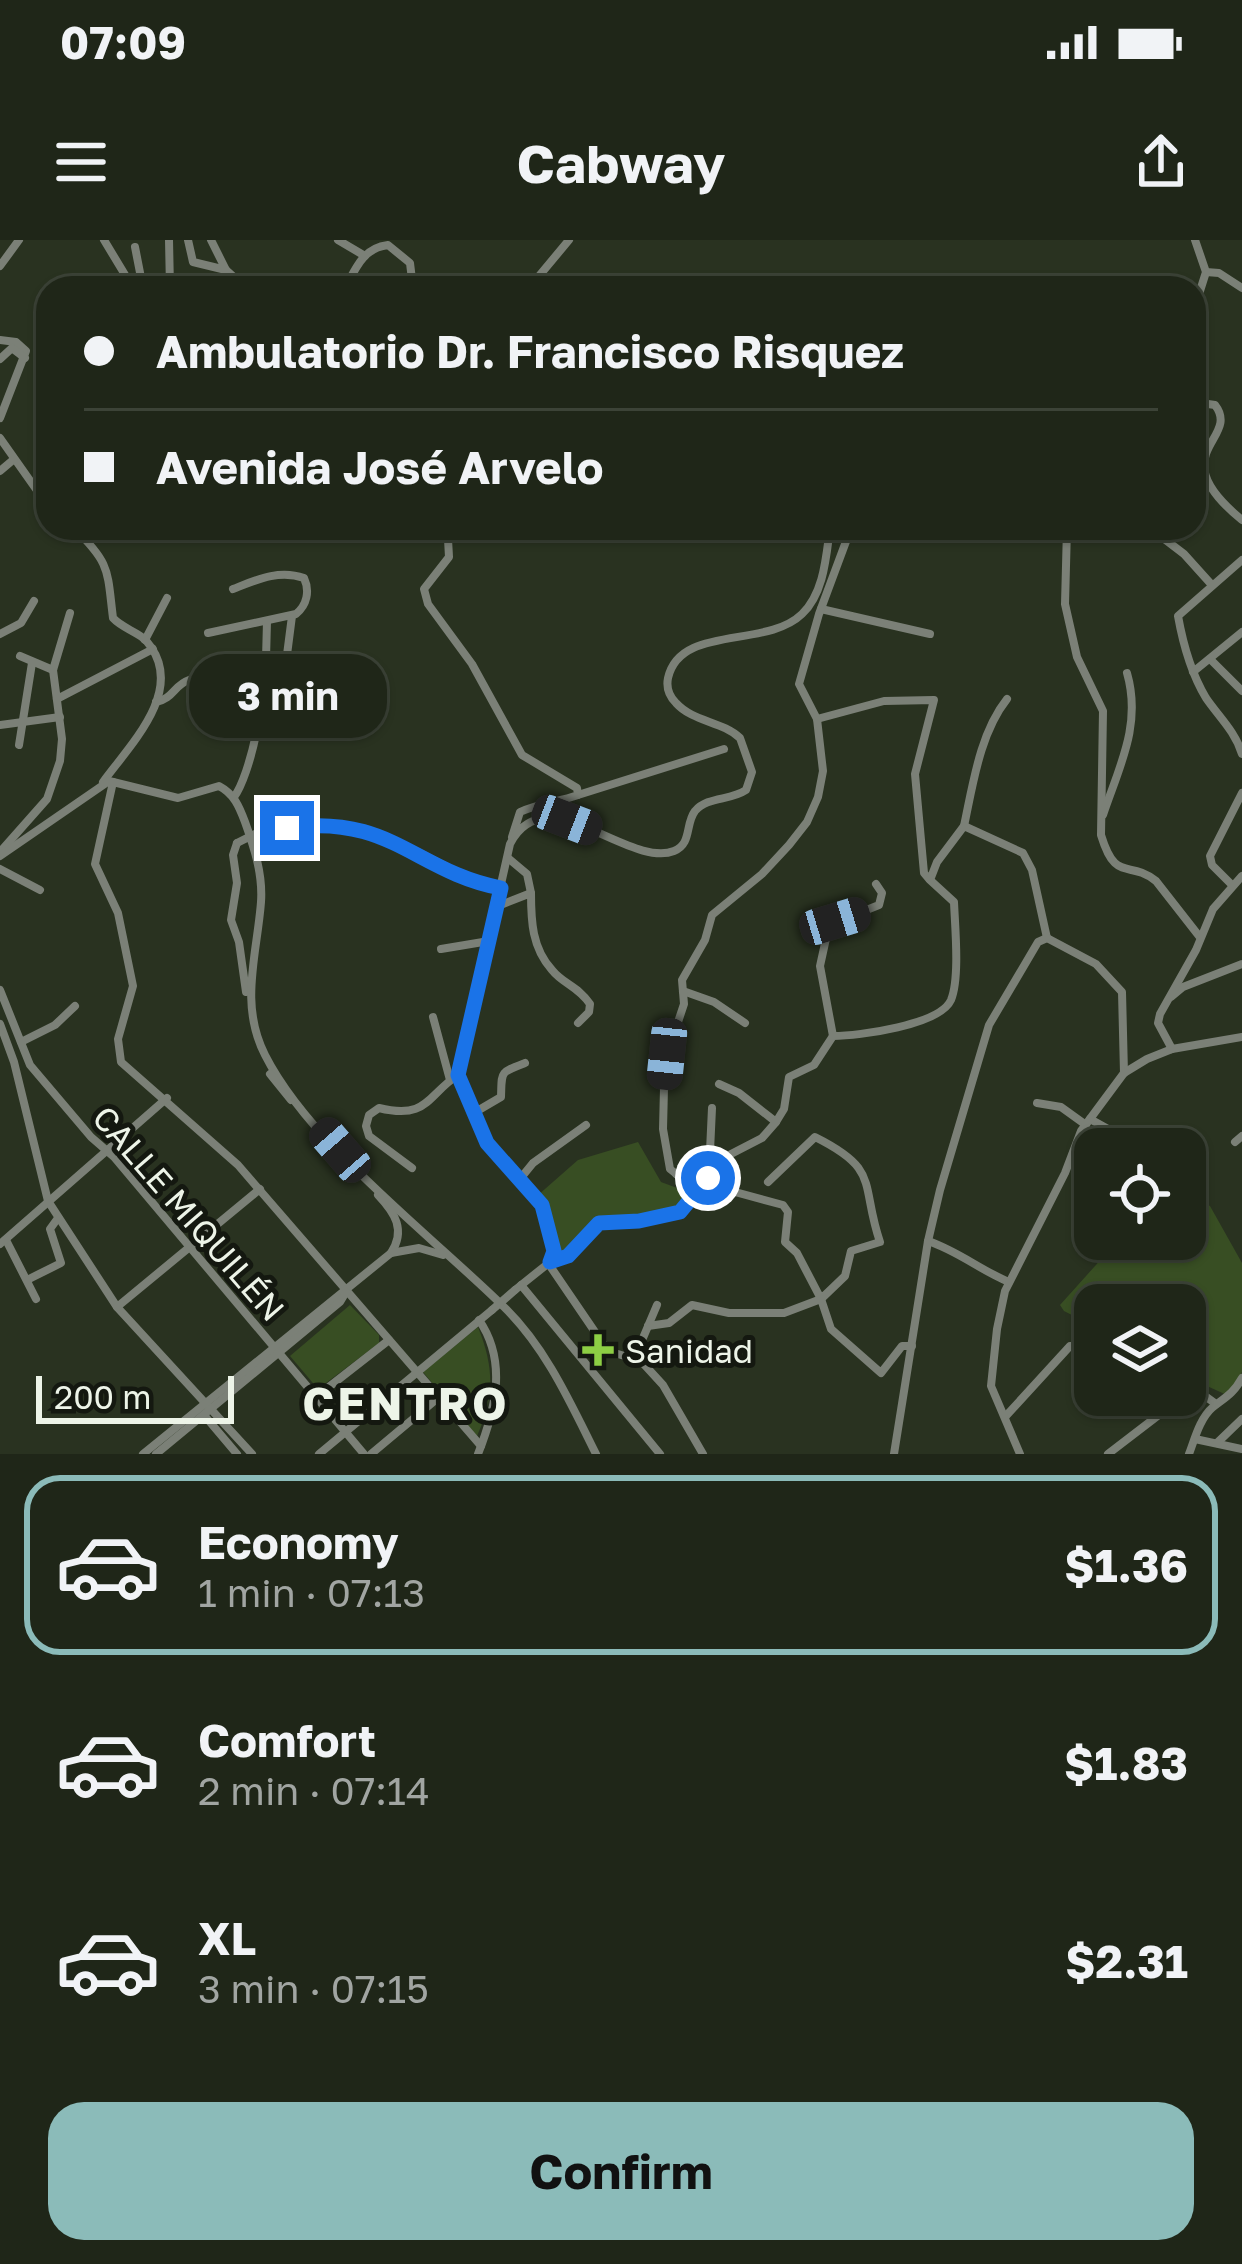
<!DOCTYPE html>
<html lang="en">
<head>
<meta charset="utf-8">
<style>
  :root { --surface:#1f2618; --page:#272e21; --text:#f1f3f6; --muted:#a1a5a2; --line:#3c4337; --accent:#8bbbb9 }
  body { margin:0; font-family:"Golos Text",sans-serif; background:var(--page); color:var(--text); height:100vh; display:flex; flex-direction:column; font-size:45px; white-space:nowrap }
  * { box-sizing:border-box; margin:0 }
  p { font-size:39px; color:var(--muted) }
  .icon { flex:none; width:66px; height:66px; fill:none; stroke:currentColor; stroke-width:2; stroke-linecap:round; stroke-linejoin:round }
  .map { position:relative; height:1214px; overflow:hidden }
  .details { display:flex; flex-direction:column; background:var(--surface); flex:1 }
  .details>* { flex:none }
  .guide { position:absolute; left:36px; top:36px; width:1170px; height:264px; border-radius:36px; box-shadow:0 3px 9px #0004,0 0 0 3px var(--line); display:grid; align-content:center; height:264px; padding:0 48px; background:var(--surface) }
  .buttons { position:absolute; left:1074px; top:888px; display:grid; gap:24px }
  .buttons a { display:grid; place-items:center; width:132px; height:132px; border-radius:24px; background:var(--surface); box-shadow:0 3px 9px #0004,0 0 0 3px var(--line); font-size:60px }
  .scale { position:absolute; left:36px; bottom:30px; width:198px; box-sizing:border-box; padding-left:12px; border:6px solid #edf4e8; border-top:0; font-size:33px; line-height:42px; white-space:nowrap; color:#edf4e8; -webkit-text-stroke:9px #141810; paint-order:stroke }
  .end { position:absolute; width:54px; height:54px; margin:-27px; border:15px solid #1a73e8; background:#fff; box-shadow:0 0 0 6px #fff }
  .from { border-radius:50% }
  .bubble { position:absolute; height:84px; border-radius:36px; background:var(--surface); box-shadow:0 3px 9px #0004,0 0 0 3px var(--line); font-size:39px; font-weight:700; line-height:84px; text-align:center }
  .car { position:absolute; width:36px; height:72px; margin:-36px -18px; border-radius:15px; box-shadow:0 0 9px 3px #0007; background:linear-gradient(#222 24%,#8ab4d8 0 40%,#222 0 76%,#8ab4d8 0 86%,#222 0) }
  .guide b { display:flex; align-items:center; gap:42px; height:114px; font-size:45px }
  .guide b+b { border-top:3px solid var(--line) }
  .guide i { width:30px; height:30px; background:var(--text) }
  ul { padding:21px 0 0; list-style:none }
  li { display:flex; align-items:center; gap:36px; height:180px; margin:0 24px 18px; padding:0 24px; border:6px solid transparent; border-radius:36px }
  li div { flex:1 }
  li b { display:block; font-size:45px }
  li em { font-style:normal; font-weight:700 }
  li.on { border-color:var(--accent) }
  li>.icon { width:108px; height:108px; stroke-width:1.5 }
  .action { display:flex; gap:24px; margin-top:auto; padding:24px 48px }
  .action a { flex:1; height:138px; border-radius:36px; background:var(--accent); color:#111; font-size:48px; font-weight:700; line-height:138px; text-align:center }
  .status { display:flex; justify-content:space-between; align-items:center; height:84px; padding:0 60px; background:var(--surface); direction:ltr }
  .status svg { height:33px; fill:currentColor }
  header { display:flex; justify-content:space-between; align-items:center; height:156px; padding:0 48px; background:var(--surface); font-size:54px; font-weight:700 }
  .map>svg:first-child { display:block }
  .green { fill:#384e23 }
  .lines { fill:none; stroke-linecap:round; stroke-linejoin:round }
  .minor { stroke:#7b8077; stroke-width:8 }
  .minor-bridge { stroke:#7b8077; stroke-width:8 }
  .route { stroke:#1a73e8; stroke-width:15 }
  .poi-dot { fill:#8dce44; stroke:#141810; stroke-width:4.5 }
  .labels { text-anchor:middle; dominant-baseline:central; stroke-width:10; stroke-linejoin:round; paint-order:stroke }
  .street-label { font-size:33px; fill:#edf4e8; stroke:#141810 }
  .poi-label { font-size:33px; fill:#edf4e8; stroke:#141810; text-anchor:start }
  .district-label { font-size:45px; font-weight:bold; letter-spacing:3px; fill:#edf4e8; stroke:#141810 }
</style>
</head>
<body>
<div class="status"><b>07:09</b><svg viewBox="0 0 49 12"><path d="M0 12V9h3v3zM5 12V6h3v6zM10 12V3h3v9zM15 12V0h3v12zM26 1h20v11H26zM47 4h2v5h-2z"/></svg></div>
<header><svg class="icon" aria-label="menu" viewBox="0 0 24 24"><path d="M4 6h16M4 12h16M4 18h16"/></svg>Cabway<svg class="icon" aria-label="share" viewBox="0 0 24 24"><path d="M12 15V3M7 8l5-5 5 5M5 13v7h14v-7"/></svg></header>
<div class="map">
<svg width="1242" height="1214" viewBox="0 0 1242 1214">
  <rect width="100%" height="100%" fill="#293220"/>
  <g class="green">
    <polygon points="638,902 661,942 688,952 693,960 680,972 599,983 568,1015 554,1016 537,956 578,920"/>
    <polygon points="1185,959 1197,959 1210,966 1242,1023 1242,1132 1229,1156 1185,1136 1185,1065 1095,1065 1095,1087 1064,1071 1060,1065 1104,1016 1126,999 1185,999"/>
    <polygon points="350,1065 379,1095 379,1103 318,1149 290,1116"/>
    <path d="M 478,1087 C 494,1127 495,1156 477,1196 L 423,1132 Z"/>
  </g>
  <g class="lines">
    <g class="minor">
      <polyline points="104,0 133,48"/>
      <polyline points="169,0 170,48"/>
      <polyline points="188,0 193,22 226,30 246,48"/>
      <polyline points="211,0 226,30"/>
      <polyline points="338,0 365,16"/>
      <polyline points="135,7 143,48"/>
      <polyline points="0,26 19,0"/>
      <polyline points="1206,32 1219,33 1242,48"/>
      <path d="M 345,48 C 356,28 363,8 388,5 L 410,23 L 413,48"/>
      <polyline points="529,48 569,0"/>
      <polyline points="1194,54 1200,51 1206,32 1195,0"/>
      <polyline points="0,100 16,102 26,111 0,178"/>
      <polyline points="0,119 12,108 25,118"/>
      <path d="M 1194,162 L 1215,165 C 1242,200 1159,212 1242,280"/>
      <polyline points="0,198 48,266"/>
      <polyline points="0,231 13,220"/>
      <path d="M 74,288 C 111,324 107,330 113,378 C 124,390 142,392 151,407 C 183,453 130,505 103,542"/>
      <path d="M 442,288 L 448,299 L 449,317 L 424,349 L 428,364 L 472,424 L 522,515 L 577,548 L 578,555 C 559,562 539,563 520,572 L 512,597"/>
      <path d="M 1067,288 L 1065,364 L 1077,417 L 1103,471 L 1101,595 C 1116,644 1128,619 1156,641 L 1199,696"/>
      <polyline points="1150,288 1184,314 1211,344"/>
      <path d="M 1242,320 L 1178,376 C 1183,404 1191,433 1206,458 C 1219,477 1235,491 1242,514"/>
      <polyline points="821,369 930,394"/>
      <path d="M 208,393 L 296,374 C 307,365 310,351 304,338 C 279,329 256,340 233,349"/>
      <polyline points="0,394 21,383 34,361"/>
      <polyline points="145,400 167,358"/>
      <polyline points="20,416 53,430"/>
      <polyline points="1210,419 1242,451"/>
      <polyline points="1193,432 1242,392"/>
      <polyline points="57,459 153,409"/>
      <path d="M 156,462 C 173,459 174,445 189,440 C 212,431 233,427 259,428 L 266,419 L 267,381"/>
      <polyline points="280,469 292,376"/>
      <polyline points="817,479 884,461 934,460 915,534 924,633 929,639"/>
      <polyline points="0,485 60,477"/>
      <polyline points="19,505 32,423"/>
      <polyline points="113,542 95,624 118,673 133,746 118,799 121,822 238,925 481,1206"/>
      <polyline points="578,555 724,509"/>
      <path d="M 234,557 C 250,536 269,451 259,428"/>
      <path d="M 1103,575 C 1119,527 1142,485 1127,433"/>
      <path d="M 964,586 C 973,544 980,493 1007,459"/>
      <path d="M 261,591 C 327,581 364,585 424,615 C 450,628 473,643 501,648"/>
      <polyline points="237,603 233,615 237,643 231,680 239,702 246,752"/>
      <polyline points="1,611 47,559 60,521 62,499 53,430 70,373"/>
      <path d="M 0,616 L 109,541 L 178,558 L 219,546 C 234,554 239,566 245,582 C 254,607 263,634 261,662 C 257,715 239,764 265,815 C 310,904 432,996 504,1067 C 546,1108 570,1162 596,1214"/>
      <polyline points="508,618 527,634 531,653"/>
      <polyline points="0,629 40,650"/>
      <polyline points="1231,644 1212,625 1210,616 1242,553"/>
      <path d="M 498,666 L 531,653 C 531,681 532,708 552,730 C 563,744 578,746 590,764 L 589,772 L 578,783"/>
      <polyline points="1047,698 1096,724 1122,752 1124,833"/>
      <polyline points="441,709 489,701"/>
      <polyline points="0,750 30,825 91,897 114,917 364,1214"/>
      <polyline points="683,751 714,762 745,783"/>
      <polyline points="1171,757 1183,747 1242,724"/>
      <polyline points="433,777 450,840"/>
      <polyline points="0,784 14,822 48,961 117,1067 252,1214"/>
      <polyline points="833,796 820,726 829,685 879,665 882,653 876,644"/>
      <polyline points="21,802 55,785 75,766"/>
      <polyline points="1172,809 1158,783 1160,774 1196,710 1213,669 1242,636"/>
      <polyline points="270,834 291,860"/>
      <polyline points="719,844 739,853 776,882"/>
      <polyline points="1037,863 1061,867 1086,885"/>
      <path d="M 472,874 L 501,857 C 502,831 499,833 525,823"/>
      <polyline points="1090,879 1144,909"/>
      <polyline points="1235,902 1242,896"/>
      <polyline points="1073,915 1095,924"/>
      <path d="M 412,928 L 369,896 L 366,886 L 369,875 L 379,868 C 428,880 427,855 458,835"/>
      <polyline points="676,934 710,911 712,868"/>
      <polyline points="520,939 533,923 586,885"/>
      <path d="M 768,942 L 815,897 C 881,930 860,943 880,1002 L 851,1011 L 845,1036 L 821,1059 L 797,1013 L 785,1002 L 788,972 L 783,965 L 680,937 L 670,929 L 663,889 L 664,848 L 667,815 L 684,764 L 682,740 L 705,700 L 712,675 L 762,634 L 789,605 L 807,582 L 818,557 L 823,531 L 817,479 L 799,444 L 819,374 L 851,288"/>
      <path d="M 378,955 C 395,973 406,990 391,1013"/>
      <polyline points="6,1000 36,1059"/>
      <path d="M 928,1001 C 958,1011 980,1030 1009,1042"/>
      <polyline points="0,1004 167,858"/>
      <path d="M 550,1022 L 554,1011 L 542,965 L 486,903 L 458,835 L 510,604 C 545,535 629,629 674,611 C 692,604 685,584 695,571 C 708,556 730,561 746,550 L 752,532 L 740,498 C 722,481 693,482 676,463 C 669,456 666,448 668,438 C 680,384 766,409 802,374 C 824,353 826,317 830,288"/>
      <polyline points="548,1023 608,1111 641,1121 663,1145 703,1214"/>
      <polyline points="27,1040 61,1023 50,989 58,978"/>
      <polyline points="521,1045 660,1214"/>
      <path d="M 515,1050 L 550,1022 L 568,1015 L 599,983 L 639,981 L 680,972 L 731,914 L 762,898 L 776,882 L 784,869 L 789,837 L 814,825 L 833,796 C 859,796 940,785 951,760 C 960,738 955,687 954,662 L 930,640 L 937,622 L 964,586 L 1023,613 L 1032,630 L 1047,698"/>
      <polyline points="117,1067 260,949"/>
      <polyline points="648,1086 669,1083 692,1065 729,1073 784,1073 821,1059 831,1089 881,1133 902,1106 912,1106"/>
      <polyline points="641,1121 640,1105 657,1065"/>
      <polyline points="316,1157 389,1100"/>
      <polyline points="204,1175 237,1214"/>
      <polyline points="1005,1177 1070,1106 1091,1111"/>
      <polyline points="1195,1199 1242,1209"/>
      <polyline points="1217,1203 1242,1179"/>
      <polyline points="143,1214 391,1013 419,1008 443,1015"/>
      <polyline points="156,1214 340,1062 346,1052"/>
      <polyline points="319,1214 492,1070"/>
      <polyline points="371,1214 438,1158"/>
      <path d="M 478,1214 C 495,1171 508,1122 479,1080"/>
      <polyline points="894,1214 928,1001 940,950 989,785 1038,702 1047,698"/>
      <polyline points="1020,1214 991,1146 997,1089 1005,1051 1065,933 1081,891 1124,833 1147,819 1172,809 1242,797"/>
      <polyline points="1108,1214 1194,1148 1216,1164"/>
      <path d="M 1189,1214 C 1195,1198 1200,1178 1213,1167 C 1226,1157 1233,1154 1242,1138"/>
    </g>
    <g class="minor-bridge">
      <polyline points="237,603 261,591"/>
      <polyline points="492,1070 515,1050"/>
    </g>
  </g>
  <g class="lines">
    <path class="route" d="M 287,588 C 390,573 416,632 501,648 L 458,835 L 487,903 L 542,965 L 554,1011 L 550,1022 L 568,1016 L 599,983 L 639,981 L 680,972 L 708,938"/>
  </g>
  <path class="poi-dot" d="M592 1092h12v12h12v12h-12v12h-12v-12h-12v-12h12z"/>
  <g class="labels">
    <g class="street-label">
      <text transform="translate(189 973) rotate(49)">CALLE MIQUILÉN</text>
    </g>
    <g class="poi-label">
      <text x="625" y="1110">Sanidad</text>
    </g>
    <g class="district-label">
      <text x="406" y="1163">CENTRO</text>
    </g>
  </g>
</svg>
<div class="buttons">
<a><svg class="icon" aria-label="locate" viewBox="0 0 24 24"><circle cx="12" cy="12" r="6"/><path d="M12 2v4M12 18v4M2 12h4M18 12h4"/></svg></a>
<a><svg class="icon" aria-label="layers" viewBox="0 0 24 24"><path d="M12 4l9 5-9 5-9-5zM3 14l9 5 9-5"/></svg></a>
</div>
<div class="scale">200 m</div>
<i class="end from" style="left:708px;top:938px"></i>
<i class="end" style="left:287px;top:588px"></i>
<div class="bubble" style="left:189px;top:414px;width:198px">3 min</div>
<i class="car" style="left:567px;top:580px;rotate:111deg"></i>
<i class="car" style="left:835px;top:681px;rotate:73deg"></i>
<i class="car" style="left:667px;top:814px;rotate:186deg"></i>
<i class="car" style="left:340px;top:910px;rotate:319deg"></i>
<div class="guide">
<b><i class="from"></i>Ambulatorio Dr. Francisco Risquez</b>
<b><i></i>Avenida José Arvelo</b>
</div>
</div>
<section class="details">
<ul>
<li class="on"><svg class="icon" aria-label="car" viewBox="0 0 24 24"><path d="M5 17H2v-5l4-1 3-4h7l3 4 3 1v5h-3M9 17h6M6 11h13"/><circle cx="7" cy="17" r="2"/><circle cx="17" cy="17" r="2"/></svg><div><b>Economy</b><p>1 min · 07:13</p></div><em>$1.36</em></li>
<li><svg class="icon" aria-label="car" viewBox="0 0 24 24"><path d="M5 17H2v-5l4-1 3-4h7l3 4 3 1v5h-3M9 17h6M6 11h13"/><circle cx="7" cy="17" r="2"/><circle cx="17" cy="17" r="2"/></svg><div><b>Comfort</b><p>2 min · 07:14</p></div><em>$1.83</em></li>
<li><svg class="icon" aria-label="car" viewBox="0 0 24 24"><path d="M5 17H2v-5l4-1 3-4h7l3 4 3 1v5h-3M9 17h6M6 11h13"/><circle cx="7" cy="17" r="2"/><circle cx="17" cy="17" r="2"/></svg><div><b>XL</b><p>3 min · 07:15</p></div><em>$2.31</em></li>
</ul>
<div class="action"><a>Confirm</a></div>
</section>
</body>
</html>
